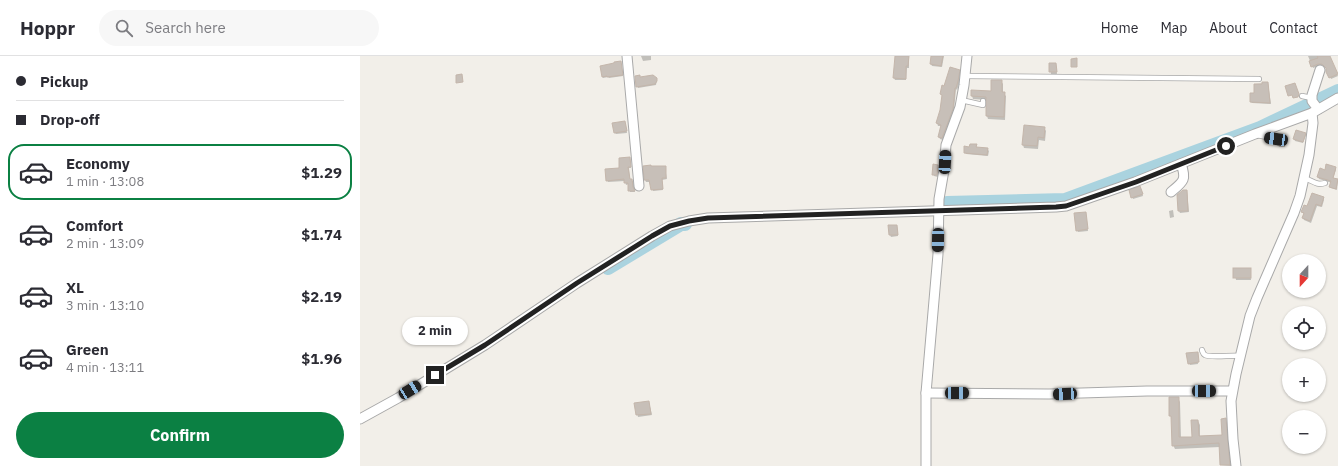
<!DOCTYPE html>
<html lang="en">
<head>
<meta charset="utf-8">
<style>
  :root { --surface:#fff; --page:#f7f7f7; --text:#2b2b33; --muted:#7c7c81; --line:#e1e1e2; --accent:#0b8043 }
  body { margin:0; font-family:"IBM Plex Sans",sans-serif; background:var(--page); color:var(--text); height:100vh; display:flex; flex-direction:column; font-size:15px; white-space:nowrap }
  * { box-sizing:border-box; margin:0 }
  p { font-size:13px; color:var(--muted) }
  .icon { flex:none; width:22px; height:22px; fill:none; stroke:currentColor; stroke-width:2; stroke-linecap:round; stroke-linejoin:round }
  .map { position:relative; flex:1; overflow:hidden }
  .panel { display:flex; flex-direction:column; background:var(--surface); width:360px }
  .panel>* { flex:none }
  .hud { display:grid; align-content:center; height:88px; padding:0 16px; background:var(--surface) }
  .needle { width:26px; rotate:201deg }
  .tools { position:absolute; left:922px; top:198px; display:grid; gap:8px }
  .tools a { display:grid; place-items:center; width:44px; height:44px; border-radius:50%; background:var(--surface); box-shadow:0 1px 3px #0004; font-size:20px }
  .end { position:absolute; width:18px; height:18px; margin:-9px; border:5px solid #222; background:#fff; box-shadow:0 0 0 2px #fff }
  .from { border-radius:50% }
  .bubble { position:absolute; height:28px; border-radius:14px; background:var(--surface); box-shadow:0 1px 3px #0004; font-size:13px; font-weight:700; line-height:28px; text-align:center }
  .car { position:absolute; width:12px; height:24px; margin:-12px -6px; border-radius:5px; box-shadow:0 0 3px 1px #0007; background:linear-gradient(#222 24%,#8ab4d8 0 40%,#222 0 76%,#8ab4d8 0 86%,#222 0) }
  .hud b { display:flex; align-items:center; gap:14px; height:38px; font-size:15px }
  .hud b+b { border-top:1px solid var(--line) }
  .hud i { width:10px; height:10px; background:var(--text) }
  ul { padding:0; list-style:none }
  li { display:flex; align-items:center; gap:12px; height:56px; margin:0 8px 6px; padding:0 8px; border:2px solid transparent; border-radius:16px }
  li div { flex:1 }
  li b { display:block; font-size:15px }
  li em { font-style:normal; font-weight:700 }
  li.active { border-color:var(--accent) }
  li>.icon { width:36px; height:36px; stroke-width:1.5 }
  .button { display:flex; gap:8px; margin-top:auto; padding:8px 16px }
  .button a { flex:1; height:46px; border-radius:24px; background:var(--accent); color:#fff; font-size:16px; font-weight:700; line-height:46px; text-align:center }
  header { display:flex; align-items:center; gap:24px; box-sizing:border-box; height:56px; padding:0 20px; background:var(--surface); border-bottom:1px solid var(--line) }
  header strong { font-size:19px }
  nav { display:flex; gap:22px; margin-inline-start:auto; font-size:14px }
  .search { width:280px; height:36px; background:var(--page); display:flex; align-items:center; gap:10px; box-sizing:border-box; padding:0 14px; border-radius:22px; color:var(--muted); font-size:15px }
  main { display:flex; flex:1; min-height:0 }
  .map>svg:first-child { display:block }
  .shadow { fill:#0003 }
  .lines { fill:none; stroke-linecap:round; stroke-linejoin:round }
  .river { stroke:#aad3df; stroke-width:14 }
  .building { fill:#c7bfb8; stroke:#c4b6ab }
  .service-casing { stroke:#a9a9a9; stroke-width:6 }
  .minor-casing { stroke:#a9a9a9; stroke-width:11 }
  .service { stroke:#fff; stroke-width:4.5 }
  .minor { stroke:#fff; stroke-width:9 }
  .route { stroke:#222; stroke-width:5 }
</style>
</head>
<body>
<header>
<strong>Hoppr</strong>
<div class="search"><svg class="icon" aria-label="search" viewBox="0 0 24 24"><circle cx="10" cy="10" r="6"/><path d="M15 15l6 6"/></svg>Search here</div>
<nav><a>Home</a><a>Map</a><a>About</a><a>Contact</a></nav>
</header>
<main>
<section class="panel">
<div class="hud">
<b><i class="from"></i>Pickup</b>
<b><i></i>Drop-off</b>
</div>
<ul>
<li class="active"><svg class="icon" aria-label="car" viewBox="0 0 24 24"><path d="M5 17H2v-5l4-1 3-4h7l3 4 3 1v5h-3M9 17h6M6 11h13"/><circle cx="7" cy="17" r="2"/><circle cx="17" cy="17" r="2"/></svg><div><b>Economy</b><p>1 min · 13:08</p></div><em>$1.29</em></li>
<li><svg class="icon" aria-label="car" viewBox="0 0 24 24"><path d="M5 17H2v-5l4-1 3-4h7l3 4 3 1v5h-3M9 17h6M6 11h13"/><circle cx="7" cy="17" r="2"/><circle cx="17" cy="17" r="2"/></svg><div><b>Comfort</b><p>2 min · 13:09</p></div><em>$1.74</em></li>
<li><svg class="icon" aria-label="car" viewBox="0 0 24 24"><path d="M5 17H2v-5l4-1 3-4h7l3 4 3 1v5h-3M9 17h6M6 11h13"/><circle cx="7" cy="17" r="2"/><circle cx="17" cy="17" r="2"/></svg><div><b>XL</b><p>3 min · 13:10</p></div><em>$2.19</em></li>
<li><svg class="icon" aria-label="car" viewBox="0 0 24 24"><path d="M5 17H2v-5l4-1 3-4h7l3 4 3 1v5h-3M9 17h6M6 11h13"/><circle cx="7" cy="17" r="2"/><circle cx="17" cy="17" r="2"/></svg><div><b>Green</b><p>4 min · 13:11</p></div><em>$1.96</em></li>
</ul>
<div class="button"><a>Confirm</a></div>
</section>
<div class="map">
<svg width="978" height="410" viewBox="0 0 978 410">
  <rect width="100%" height="100%" fill="#f2efe9"/>
  <g class="shadow">
    <polygon points="281,0 291,0 291,4 283,5"/>
    <polygon points="536,0 549,1 549,12 547,12 546,24 535,24 534,22"/>
    <polygon points="572,0 584,0 582,11 572,10 571,8"/>
    <polygon points="948,0 969,0 978,20 971,23 966,11 962,9 953,12"/>
    <polygon points="261,6 263,20 249,22 248,21 243,22 242,20"/>
    <polygon points="690,8 696,8 697,18 691,18"/>
    <polygon points="599,15 600,17 599,28 597,34 596,33 594,55 583,84 580,83 579,81 581,70 578,70 577,67 581,54 583,40 581,38 585,31"/>
    <polygon points="280,22 296,22 297,24 296,29 278,32 277,30"/>
    <polygon points="641,25 643,28 643,37 646,40 645,64 628,63 627,60 627,44 613,43 612,40 632,36"/>
    <polygon points="908,27 911,48 892,47 891,46 895,38 895,28"/>
    <polygon points="265,66 267,77 256,78 255,77"/>
    <polygon points="684,72 686,75 685,85 679,84 678,93 664,92 663,89"/>
    <polygon points="945,77 946,79 943,87 935,85 934,83"/>
    <polygon points="924,81 925,83 925,91 919,91 918,89"/>
    <polygon points="616,89 617,92 627,93 629,95 628,100 606,98 605,96"/>
    <polygon points="270,102 271,112 269,112 270,124 273,125 275,136 270,136 269,128 266,129 265,125 248,126 247,124 261,113"/>
    <polygon points="578,110 579,112 578,121 574,120 573,118"/>
    <polygon points="305,111 307,123 302,124 303,134 293,135 291,126 286,126 285,124"/>
    <polygon points="976,112 976,114 973,123 978,124 977,134 971,132 970,131 972,127 959,123 958,121 960,113 965,115"/>
    <polygon points="781,133 783,140 773,143 772,141"/>
    <polygon points="827,135 829,156 820,157 819,155"/>
    <polygon points="963,142 964,144 962,151 957,150 951,167 944,164 943,162 944,158 942,156"/>
    <polygon points="813,154 814,161 810,162 809,155"/>
    <polygon points="726,159 728,175 718,176 717,174"/>
    <polygon points="537,170 538,180 531,181 530,179"/>
    <polygon points="890,213 891,224 876,224 874,214"/>
    <polygon points="837,298 838,308 830,309 829,307"/>
    <polygon points="818,342 820,346 821,382 833,382 838,365 840,369 840,381 863,380 865,363 867,367 871,410 861,409 860,391 815,393 813,389 812,363 810,359"/>
    <polygon points="289,346 292,359 278,361 275,348"/>
  </g>
  <g class="lines">
    <g class="river">
      <polyline points="587,147 705,144 900,72 978,35"/>
      <polyline points="248,212 321,168 325,168"/>
    </g>
  </g>
  <g class="building">
    <polygon points="535,0 549,0 548,10 546,10 546,23 533,22"/>
    <polygon points="571,0 583,0 581,10 570,8"/>
    <polygon points="957,0 970,0 978,18 969,22 966,16 966,12 962,8 958,8 951,11 949,5 958,2"/>
    <polygon points="717,2 717,11 711,11 711,3"/>
    <polygon points="261,5 263,19 247,21 247,20 242,21 240,10 254,7 254,6"/>
    <polygon points="689,7 696,7 697,16 689,16"/>
    <polygon points="590,11 600,14 598,25 596,32 595,32 593,53 582,82 578,81 581,69 576,67 580,54 582,39 580,38 582,29 584,30"/>
    <polygon points="102,18 103,26 96,27 96,19"/>
    <polygon points="280,19 280,21 293,19 297,22 297,25 295,28 276,31 275,20"/>
    <polygon points="631,24 642,24 642,36 645,36 644,61 626,60 626,41 611,40 611,34 631,35"/>
    <polygon points="902,26 908,26 910,47 890,46 890,37 894,37 894,28 902,28"/>
    <polygon points="935,27 939,38 938,41 933,42 932,39 928,40 925,30"/>
    <polygon points="265,65 267,75 254,77 252,67"/>
    <polygon points="664,69 685,71 684,82 678,81 677,90 662,89"/>
    <polygon points="936,74 946,77 943,86 933,83"/>
    <polygon points="918,80 925,80 924,90 917,89 917,86 920,83"/>
    <polygon points="610,88 617,88 616,91 628,92 627,99 604,97 604,90 609,91"/>
    <polygon points="270,101 271,111 268,111 270,123 272,123 273,131 275,135 268,135 268,127 264,127 264,123 246,125 245,113 259,112 259,102"/>
    <polygon points="573,108 578,109 577,119 572,119"/>
    <polygon points="966,108 976,111 973,122 978,123 976,133 969,131 971,125 957,121 960,112 965,114"/>
    <polygon points="291,109 291,110 306,110 306,122 302,122 303,133 291,134 289,124 284,124 283,110"/>
    <polygon points="780,130 783,138 771,142 769,134"/>
    <polygon points="823,134 827,134 828,155 818,155 817,139"/>
    <polygon points="952,137 964,141 961,150 956,148 950,165 942,162 944,157 941,156 944,149 947,150"/>
    <polygon points="726,156 728,173 716,175 714,157"/>
    <polygon points="528,169 537,169 538,179 529,179"/>
    <rect x="873" y="212" width="18" height="10"/>
    <polygon points="838,296 839,306 828,308 826,297"/>
    <polygon points="809,341 819,341 819,381 832,381 831,364 838,364 839,380 862,379 861,363 866,362 870,409 860,409 859,387 812,390 811,360 809,360"/>
    <polygon points="289,345 291,358 276,359 274,347"/>
  </g>
  <g class="lines">
    <defs>
      <g id="service">
        <polyline points="605,20 899,23"/>
        <polyline points="942,40 952,42"/>
        <polyline points="601,44 623,49 623,45"/>
        <polyline points="897,79 916,83"/>
        <path d="M 944,122 C 952,124 956,130 965,127"/>
        <path d="M 842,294 C 843,297 843,298 845,299 C 850,302 872,299 880,300"/>
      </g>
      <g id="minor">
        <polyline points="267,0 279,130"/>
        <polyline points="958,53 952,45 952,39 960,14"/>
        <path d="M 811,136 C 823,126 827,124 821,108"/>
        <polyline points="566,337 689,338 787,335 872,335"/>
        <polyline points="0,363 38,342 125,289 217,227 292,180 310,170 329,165 348,162 696,151 706,150 775,126 895,78 952,57 978,42"/>
        <polyline points="566,410 566,337 578,198 579,143 584,114 586,89 600,51 604,29 607,0"/>
        <polyline points="876,410 873,383 871,345 876,318 890,260 897,242 934,157 940,140 949,99 953,67 952,57"/>
      </g>
    </defs>
    <use href="#service" class="service-casing"/>
    <use href="#minor" class="minor-casing"/>
    <use href="#service" class="service"/>
    <use href="#minor" class="minor"/>
  </g>
  <g class="lines">
    <polyline class="route" points="75,319 125,289 217,227 292,180 310,170 329,165 348,162 696,151 706,150 776,126 866,90"/>
  </g>
</svg>
<div class="tools">
<a><svg class="needle" viewBox="-14 -14 28 28"><path d="M0-13l5 13h-10z" fill="#e53935"/><path d="M0 13l5-13h-10z" fill="#7c7c81"/></svg></a>
<a><svg class="icon" aria-label="locate" viewBox="0 0 24 24"><circle cx="12" cy="12" r="6"/><path d="M12 2v4M12 18v4M2 12h4M18 12h4"/></svg></a>
<a>+</a>
<a>−</a>
</div>
<i class="end from" style="left:866px;top:90px"></i>
<i class="end" style="left:75px;top:319px"></i>
<div class="bubble" style="left:42px;top:261px;width:66px">2 min</div>
<i class="car" style="left:916px;top:83px;rotate:278deg"></i>
<i class="car" style="left:585px;top:106px;rotate:3deg"></i>
<i class="car" style="left:578px;top:184px;rotate:181deg"></i>
<i class="car" style="left:50px;top:334px;rotate:59deg"></i>
<i class="car" style="left:844px;top:335px;rotate:90deg"></i>
<i class="car" style="left:597px;top:337px;rotate:90deg"></i>
<i class="car" style="left:705px;top:338px;rotate:267deg"></i>
</div>
</main>
</body>
</html>
